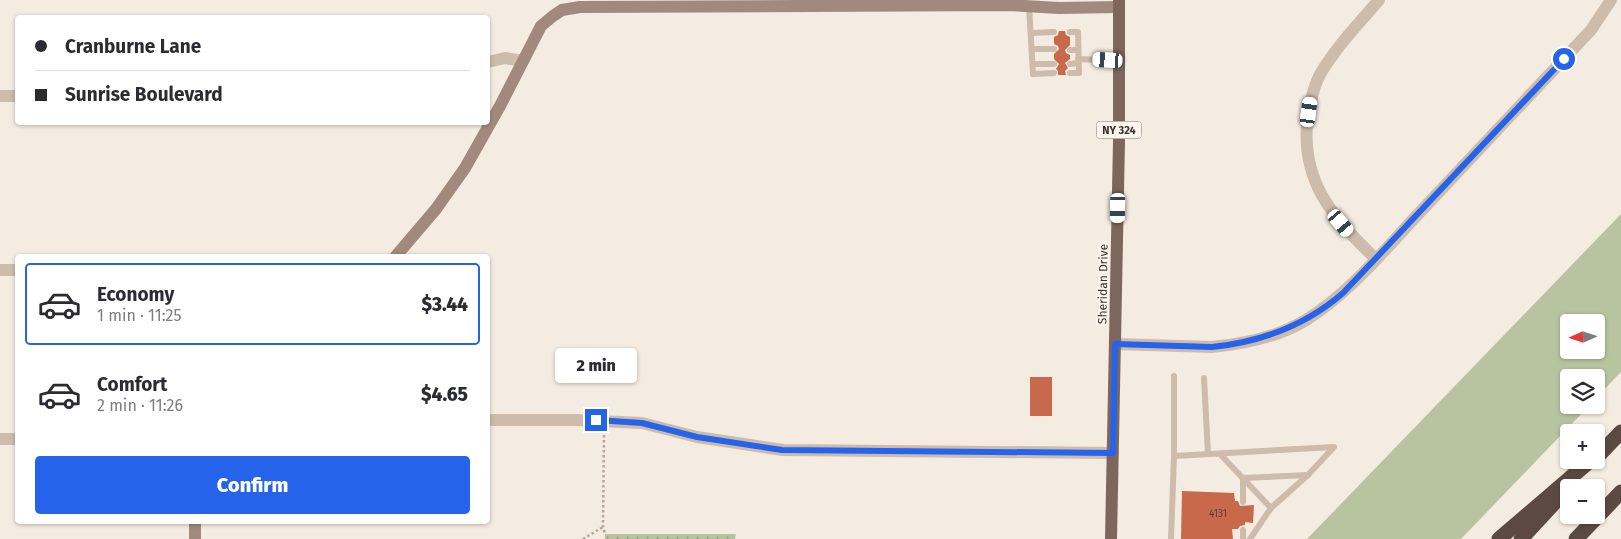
<!DOCTYPE html>
<html lang="en">
<head>
<meta charset="utf-8">
<style>
  :root { --surface:#fff; --page:#f2f2f3; --text:#2b2b33; --muted:#7c7c81; --line:#e1e1e2; --accent:#2563eb }
  body { margin:0; font-family:"Fira Sans",sans-serif; background:var(--page); color:var(--text); height:100vh; display:flex; flex-direction:column; font-size:19px; white-space:nowrap }
  * { box-sizing:border-box; margin:0 }
  p { font-size:16px; color:var(--muted) }
  .icon { flex:none; width:28px; height:28px; fill:none; stroke:currentColor; stroke-width:2; stroke-linecap:round; stroke-linejoin:round }
  .map { position:relative; flex:1; overflow:hidden }
  .details { position:absolute; left:15px; top:254px; width:475px; height:270px; display:flex; flex-direction:column; background:var(--surface); border-radius:5px; box-shadow:0 1px 4px #0004 }
  .details>* { flex:none }
  .guide { position:absolute; left:15px; top:15px; width:475px; height:110px; border-radius:5px; box-shadow:0 1px 4px #0004; display:grid; align-content:center; height:110px; padding:0 20px; background:var(--surface) }
  .needle { width:32px; rotate:267deg }
  .fabs { position:absolute; left:1560px; top:314px; display:grid; gap:10px }
  .fabs a { display:grid; place-items:center; width:45px; height:45px; border-radius:5px; background:var(--surface); box-shadow:0 1px 4px #0004; font-size:25px }
  .end { position:absolute; width:22px; height:22px; margin:-11px; border:6px solid #2563eb; background:#fff; box-shadow:0 0 0 2px #fff }
  .from { border-radius:50% }
  .bubble { position:absolute; height:35px; border-radius:5px; background:var(--surface); box-shadow:0 1px 4px #0004; font-size:16px; font-weight:800; line-height:35px; text-align:center }
  .car { position:absolute; width:15px; height:30px; margin:-15px -8px; border-radius:6px; box-shadow:0 0 4px 1px #0007; background:linear-gradient(#fff 24%,#345 0 40%,#fff 0 76%,#345 0 86%,#fff 0) }
  .guide b { display:flex; align-items:center; gap:18px; height:48px; font-size:19px }
  .guide b+b { border-top:1px solid var(--line) }
  .guide i { width:12px; height:12px; background:var(--text) }
  ul { padding:9px 0 0; list-style:none }
  li { display:flex; align-items:center; gap:15px; height:82px; margin:0 10px 8px; padding:0 10px; border:2px solid transparent; border-radius:5px }
  li div { flex:1 }
  li b { display:block; font-size:19px }
  li em { font-style:normal; font-weight:800 }
  li.current { border-color:var(--accent) }
  li>.icon { width:45px; height:45px; stroke-width:1.5 }
  .action { display:flex; gap:10px; margin-top:auto; padding:10px 20px }
  .action a { flex:1; height:58px; border-radius:5px; background:var(--accent); color:#fff; font-size:20px; font-weight:800; line-height:58px; text-align:center }
  .map>svg:first-child { display:block }
  .grass { fill:#b8c4a0; fill-rule:evenodd }
  .park { fill:url(#park-dots) }
  .building { fill:#c8694b }
  .lines { fill:none; stroke-linecap:round; stroke-linejoin:round }
  .path { stroke:#b9a596; stroke-width:2.5; stroke-dasharray:2.5 2.5; stroke-linecap:butt }
  .lane { stroke:#cdbbac; stroke-width:6 }
  .street { stroke:#cdbbac; stroke-width:12 }
  .secondary { stroke:#a18a7d; stroke-width:12 }
  .primary { stroke:#7d675c; stroke-width:12 }
  .highway { stroke:#5c4a42; stroke-width:15 }
  .route { stroke:#2563eb; stroke-width:6 }
  .labels { text-anchor:middle; dominant-baseline:central; stroke-width:4; stroke-linejoin:round; paint-order:stroke }
  .number-label { font-size:10px; fill:#5e3e33 }
  .shield { fill:#fbf5ee; stroke:#756b66; stroke-width:1 }
  .shield-label { font-size:11px; font-weight:bold; fill:#3b302b }
  .street-label { font-size:12px; fill:#3b302b; stroke:#fbf5ee }
</style>
</head>
<body>
<div class="map">
<svg width="1621" height="539" viewBox="0 0 1621 539">
  <defs>
    <pattern id="park-dots" width="8" height="8" patternUnits="userSpaceOnUse" patternTransform="scale(1.25)"><rect width="8" height="8" fill="#b8c4a0"/><path d="M2 2h.1M6 6h.1" fill="none" stroke="#97a083" stroke-width="1.8" stroke-linecap="round"/></pattern>
  </defs>
  <rect width="100%" height="100%" fill="#f4ebe1"/>
  <path class="grass" d="M 1621,214 L 1621,372 L 1596,398 L 1596,378 L 1569,378 L 1569,405 L 1590,405 L 1461,539 L 1307,539 ZM 1569,322 L 1596,322 L 1596,350 L 1569,350 Z"/>
  <polygon class="park" points="605,534 736,534 735,539 605,539"/>
  <g class="building">
    <polygon points="1059,31 1065,31 1066,35 1070,37 1070,45 1065,50 1066,53 1070,55 1070,59 1065,63 1068,68 1065,71 1066,75 1058,75 1058,71 1056,69 1059,64 1054,59 1054,54 1059,49 1058,46 1054,44 1054,37 1058,35"/>
    <rect x="1030" y="377" width="22" height="39"/>
    <polygon points="1182,491 1234,493 1235,501 1238,501 1240,506 1254,505 1253,523 1245,522 1245,525 1240,526 1238,529 1232,529 1233,539 1181,539"/>
  </g>
  <g class="lines">
    <g class="path">
      <polyline points="604,435 603,527 605,534"/>
      <polyline points="583,539 603,527"/>
    </g>
    <g class="lane">
      <polyline points="1029,6 1033,74 1054,73"/>
      <polyline points="1031,33 1054,32"/>
      <polyline points="1032,49 1054,49"/>
      <polyline points="1070,50 1078,50"/>
      <polyline points="1078,59 1119,61"/>
      <polyline points="1033,64 1054,64"/>
      <polyline points="1070,64 1078,63"/>
      <polyline points="1070,73 1079,73 1078,32 1070,32"/>
      <polyline points="1204,378 1208,454"/>
      <polyline points="1174,456 1334,447 1308,475 1271,508 1220,454"/>
      <polyline points="1243,478 1308,475"/>
      <polyline points="1243,478 1243,502"/>
      <polyline points="1243,530 1243,539"/>
      <polyline points="1171,539 1174,456 1174,376"/>
      <polyline points="1250,539 1271,508"/>
    </g>
    <g class="street">
      <polyline points="488,62 505,58 523,61"/>
      <polyline points="0,96 18,96"/>
      <path d="M 1376,259 C 1332,217 1299,180 1308,115 C 1311,100 1314,84 1322,71 C 1338,45 1359,23 1379,0"/>
      <polyline points="0,270 18,270"/>
      <path d="M 1115,344 L 1212,347 C 1244,344 1278,337 1306,320 C 1351,292 1386,248 1422,210 C 1478,150 1535,90 1591,30 L 1611,0"/>
      <polyline points="488,420 577,420 642,423 697,437 783,450 1113,453"/>
      <polyline points="0,439 18,439"/>
    </g>
    <g class="secondary">
      <polyline points="396,256 436,209 465,168 500,106 541,26 553,16 562,10 580,7 1008,5 1059,8 1119,7"/>
      <polyline points="195,521 195,539"/>
    </g>
    <polyline class="primary" points="1111,539 1119,141 1119,0"/>
    <g class="highway">
      <polyline points="1596,458 1621,432"/>
      <polyline points="1499,539 1591,460"/>
      <polyline points="1521,539 1557,500"/>
      <polyline points="1576,539 1621,492"/>
    </g>
  </g>
  <g class="lines">
    <path class="route" d="M 596,420 L 642,423 L 697,437 L 782,450 L 1113,453 L 1115,344 L 1212,347 C 1261,342 1305,326 1343,293 L 1564,59"/>
  </g>
  <g class="labels">
    <g class="number-label">
      <text x="1218" y="514">4131</text>
    </g>
    <rect class="shield" x="1096.5" y="121.5" width="45" height="17" rx="4"/>
    <g class="shield-label">
      <text x="1119" y="130">NY 324</text>
    </g>
    <g class="street-label">
      <text transform="translate(1103 284) rotate(-89)">Sheridan Drive</text>
    </g>
  </g>
</svg>
<div class="fabs">
<a><svg class="needle" viewBox="-14 -14 28 28"><path d="M0-13l5 13h-10z" fill="#e53935"/><path d="M0 13l5-13h-10z" fill="#7c7c81"/></svg></a>
<a><svg class="icon" aria-label="layers" viewBox="0 0 24 24"><path d="M12 4l9 5-9 5-9-5zM3 14l9 5 9-5"/></svg></a>
<a>+</a>
<a>−</a>
</div>
<i class="end from" style="left:1564px;top:59px"></i>
<i class="end" style="left:596px;top:420px"></i>
<div class="bubble" style="left:555px;top:348px;width:82px">2 min</div>
<i class="car" style="left:1108px;top:60px;rotate:273deg"></i>
<i class="car" style="left:1309px;top:112px;rotate:8deg"></i>
<i class="car" style="left:1118px;top:208px;rotate:181deg"></i>
<i class="car" style="left:1341px;top:223px;rotate:140deg"></i>
<div class="guide">
<b><i class="from"></i>Cranburne Lane</b>
<b><i></i>Sunrise Boulevard</b>
</div>
<section class="details">
<ul>
<li class="current"><svg class="icon" aria-label="car" viewBox="0 0 24 24"><path d="M5 17H2v-5l4-1 3-4h7l3 4 3 1v5h-3M9 17h6M6 11h13"/><circle cx="7" cy="17" r="2"/><circle cx="17" cy="17" r="2"/></svg><div><b>Economy</b><p>1 min · 11:25</p></div><em>$3.44</em></li>
<li><svg class="icon" aria-label="car" viewBox="0 0 24 24"><path d="M5 17H2v-5l4-1 3-4h7l3 4 3 1v5h-3M9 17h6M6 11h13"/><circle cx="7" cy="17" r="2"/><circle cx="17" cy="17" r="2"/></svg><div><b>Comfort</b><p>2 min · 11:26</p></div><em>$4.65</em></li>
</ul>
<div class="action"><a>Confirm</a></div>
</section>
</div>
</body>
</html>
